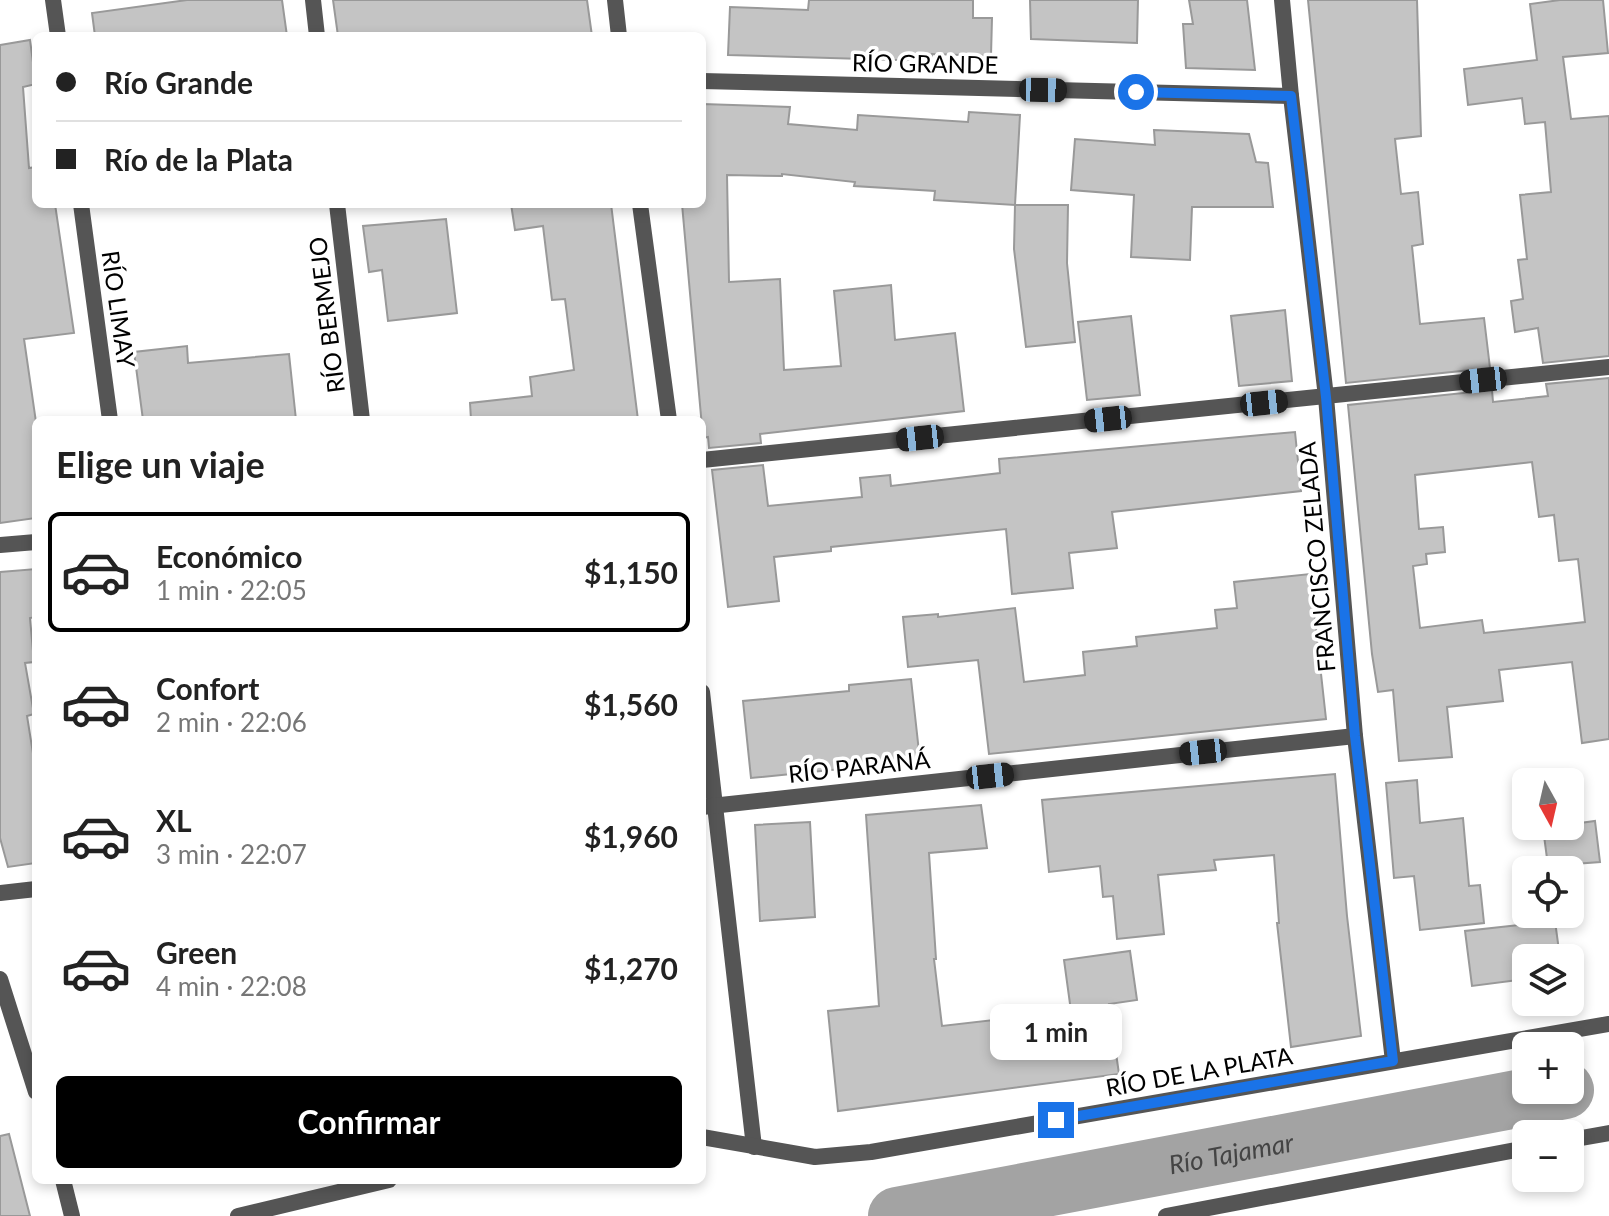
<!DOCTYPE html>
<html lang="es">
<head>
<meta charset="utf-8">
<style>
  :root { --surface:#fff; --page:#f2f2f2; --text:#222; --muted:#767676; --line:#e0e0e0; --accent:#000 }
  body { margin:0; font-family:Lato,sans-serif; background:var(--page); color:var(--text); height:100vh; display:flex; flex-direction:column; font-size:30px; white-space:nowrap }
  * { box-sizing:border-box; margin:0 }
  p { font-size:26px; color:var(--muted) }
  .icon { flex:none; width:44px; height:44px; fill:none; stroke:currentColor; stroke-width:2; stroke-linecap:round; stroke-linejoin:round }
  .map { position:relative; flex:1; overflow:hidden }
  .side { position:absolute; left:32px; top:416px; width:674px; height:768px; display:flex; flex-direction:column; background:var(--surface); border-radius:12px; box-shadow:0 4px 12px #0003 }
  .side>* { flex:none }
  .top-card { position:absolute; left:32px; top:32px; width:674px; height:176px; border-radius:12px; box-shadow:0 4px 12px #0003; display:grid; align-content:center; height:176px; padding:0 24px; background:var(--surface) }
  .needle { width:52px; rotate:172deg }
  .controls { position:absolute; left:1512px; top:768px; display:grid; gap:16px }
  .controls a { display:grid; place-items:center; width:72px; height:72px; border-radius:12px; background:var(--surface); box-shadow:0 4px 12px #0003; font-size:40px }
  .end { position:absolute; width:36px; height:36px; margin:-18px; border:10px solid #1a73e8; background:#fff; box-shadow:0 0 0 4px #fff }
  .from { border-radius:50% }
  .bubble { position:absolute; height:56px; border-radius:12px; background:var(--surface); box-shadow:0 4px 12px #0003; font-size:26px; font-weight:700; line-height:56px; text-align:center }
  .car { position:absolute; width:24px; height:48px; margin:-24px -12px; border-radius:10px; box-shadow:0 0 6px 2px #0007; background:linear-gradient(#222 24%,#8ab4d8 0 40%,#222 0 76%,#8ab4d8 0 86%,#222 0) }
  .top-card b { display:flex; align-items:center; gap:28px; height:76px; font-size:30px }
  .top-card b+b { border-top:2px solid var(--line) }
  .top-card i { width:20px; height:20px; background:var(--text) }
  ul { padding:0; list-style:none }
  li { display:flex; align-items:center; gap:24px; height:120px; margin:0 16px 12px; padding:0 8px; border:4px solid transparent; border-radius:12px }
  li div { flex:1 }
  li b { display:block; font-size:30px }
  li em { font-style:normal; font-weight:700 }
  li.on { border-color:var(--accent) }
  li>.icon { width:72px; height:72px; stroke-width:1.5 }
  h2 { padding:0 24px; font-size:36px; line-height:96px }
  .button { display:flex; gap:16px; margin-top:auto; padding:16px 24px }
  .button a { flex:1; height:92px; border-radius:12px; background:var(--accent); color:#fff; font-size:32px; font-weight:700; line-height:92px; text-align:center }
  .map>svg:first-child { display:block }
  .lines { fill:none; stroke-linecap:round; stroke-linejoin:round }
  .river { stroke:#a3a3a3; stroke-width:58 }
  .building { fill:#c4c4c4; stroke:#999; stroke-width:2; fill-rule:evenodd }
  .minor { stroke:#555; stroke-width:16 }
  .route { stroke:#1a73e8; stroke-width:10 }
  .labels { text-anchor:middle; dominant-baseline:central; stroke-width:7; stroke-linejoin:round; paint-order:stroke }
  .street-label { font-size:24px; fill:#000; stroke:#fff }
  .water-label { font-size:26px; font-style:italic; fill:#444; stroke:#fff }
</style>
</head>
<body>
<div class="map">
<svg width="1609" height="1216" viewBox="0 0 1609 1216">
  <rect width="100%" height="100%" fill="#fff"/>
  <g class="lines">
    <path class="river" id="s1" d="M 897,1216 L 1565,1090"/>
  </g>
  <g class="building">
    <polygon points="187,0 282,0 287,36 95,36 92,13"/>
    <polygon points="333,0 587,0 592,36 338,36"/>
    <polygon points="809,0 973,0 973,18 992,18 991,56 932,54 932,61 728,55 730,7 808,10"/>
    <polygon points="1030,0 1138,0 1137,43 1031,39"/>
    <polygon points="1189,0 1247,0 1255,70 1186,68 1183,24 1193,24"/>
    <polygon points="1308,0 1417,0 1421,136 1395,139 1401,194 1418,192 1423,244 1412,246 1420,324 1484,318 1490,368 1346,383"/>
    <polygon points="1560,0 1603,0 1608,53 1563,57 1571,119 1609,116 1609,356 1543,363 1538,328 1515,332 1511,301 1523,299 1518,260 1527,259 1520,195 1551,192 1545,122 1525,124 1522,98 1468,105 1464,69 1537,60 1530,4"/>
    <polygon points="30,40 36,84 23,87 29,168 36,167 36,204 55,204 74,333 24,339 36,422 36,518 0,523 0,45"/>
    <polygon points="702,104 790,107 788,124 857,130 858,115 968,122 969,112 1020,115 1015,205 934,200 935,191 854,186 855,182 782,174 782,176 727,175 729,282 780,279 784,370 841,366 834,291 891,285 895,340 955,333 964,411 760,434 761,443 709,448 708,437 703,438 682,204 702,204"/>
    <polygon points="1154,130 1249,134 1256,162 1268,163 1273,207 1192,207 1190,260 1131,257 1134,195 1071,190 1075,139 1155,145"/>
    <polygon points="511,204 611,204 638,420 471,420 470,403 532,396 530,377 574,370 565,299 552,300 543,226 515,230"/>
    <polygon points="1015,205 1068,205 1067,263 1075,342 1026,347 1014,249"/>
    <polygon points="446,219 457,313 388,321 382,270 369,272 363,226"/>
    <polygon points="1285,310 1292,381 1239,386 1231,316"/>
    <polygon points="1131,316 1140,395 1087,400 1078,322"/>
    <polygon points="187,346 188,363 289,354 296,420 143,420 134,352"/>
    <path d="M 1609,378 L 1609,739 L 1582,743 L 1572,662 L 1499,670 L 1503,701 L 1447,707 L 1452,757 L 1399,761 L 1393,690 L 1378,692 L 1372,654 L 1348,405 L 1492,390 L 1493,402 L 1548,396 L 1546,384 ZM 1532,462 L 1539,517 L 1554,515 L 1559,561 L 1578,559 L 1585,622 L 1484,633 L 1482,620 L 1420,628 L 1413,566 L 1427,564 L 1426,554 L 1445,552 L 1443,527 L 1419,529 L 1415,475 Z"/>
    <polygon points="1295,432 1301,491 1112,512 1117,548 1069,553 1073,588 1012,594 1006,529 831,547 831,551 774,557 779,601 728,607 712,470 763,465 768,506 862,497 860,478 890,475 891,486 1000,473 999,459"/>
    <polygon points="36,569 36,617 30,618 34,662 25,663 34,714 27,716 36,772 36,863 8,867 0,838 0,572"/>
    <polygon points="1310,574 1326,719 989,754 978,660 908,667 903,617 938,614 938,617 1015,608 1024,682 1085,675 1083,652 1137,646 1136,637 1217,628 1215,610 1237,608 1234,582"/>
    <polygon points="911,679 920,761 751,778 743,701 849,691 849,685"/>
    <polygon points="1335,774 1347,916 1361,1036 1291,1047 1277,923 1279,923 1274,855 1214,860 1216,870 1158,875 1164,934 1117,939 1113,896 1103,897 1100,866 1049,872 1042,800"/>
    <polygon points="1417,780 1420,823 1463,818 1469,886 1480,885 1484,923 1420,930 1414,876 1394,878 1386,783"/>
    <polygon points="981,805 987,848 929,853 936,959 934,959 942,1026 1071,1011 1064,960 1130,951 1137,1000 1109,1004 1119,1074 838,1111 828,1011 879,1006 866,815"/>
    <polygon points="1595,821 1600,862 1548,866 1543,828"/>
    <polygon points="810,822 815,917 760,921 755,825"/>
    <polygon points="1555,921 1560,958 1526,958 1526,979 1472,986 1465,931"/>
    <polygon points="9,1134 30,1216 0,1216 0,1136"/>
  </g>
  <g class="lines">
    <g class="minor">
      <polyline points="53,0 58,36"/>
      <polyline points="313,0 317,36"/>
      <polyline points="615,0 619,36"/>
      <polyline points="1282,0 1291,96 1326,397 1355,736 1393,1061"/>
      <polyline points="702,81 1291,96"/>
      <polyline points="81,204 110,420"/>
      <polyline points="337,204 362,420"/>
      <polyline points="640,204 669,420"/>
      <polyline points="702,460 1609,367"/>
      <polyline points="0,545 36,542"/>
      <polyline points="702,692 754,1147"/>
      <polyline points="702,807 1355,736"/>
      <polyline points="0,893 36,889"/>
      <polyline points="0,979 36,1092"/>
      <polyline points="702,1137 815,1157 871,1152 1609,1024"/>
      <polyline points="1570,1140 1609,1133"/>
      <polyline points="63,1180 72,1216"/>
      <polyline points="238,1216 389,1180"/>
      <polyline points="1166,1216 1526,1148"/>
    </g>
  </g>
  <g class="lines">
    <polyline class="route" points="1056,1120 1393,1061 1355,736 1326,397 1291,96 1136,92"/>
  </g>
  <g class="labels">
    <g class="street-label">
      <text transform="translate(925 63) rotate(1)">RÍO GRANDE</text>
      <text transform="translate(119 309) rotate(82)">RÍO LIMAY</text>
      <text transform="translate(326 315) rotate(-97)">RÍO BERMEJO</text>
      <text transform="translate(1316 557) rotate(-95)">FRANCISCO ZELADA</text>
      <text transform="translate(859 766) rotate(-6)">RÍO PARANÁ</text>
      <text transform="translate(1199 1071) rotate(-10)">RÍO DE LA PLATA</text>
    </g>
    <g class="water-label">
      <text stroke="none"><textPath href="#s1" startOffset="340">Río Tajamar</textPath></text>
    </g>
  </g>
</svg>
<div class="controls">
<a><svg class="needle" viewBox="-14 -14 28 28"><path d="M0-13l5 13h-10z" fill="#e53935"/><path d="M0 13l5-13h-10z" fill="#767676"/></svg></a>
<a><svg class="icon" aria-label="locate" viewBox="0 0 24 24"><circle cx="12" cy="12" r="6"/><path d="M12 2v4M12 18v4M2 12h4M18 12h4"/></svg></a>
<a><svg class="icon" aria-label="layers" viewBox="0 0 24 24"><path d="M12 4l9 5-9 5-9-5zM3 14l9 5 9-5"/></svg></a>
<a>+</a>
<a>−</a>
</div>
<i class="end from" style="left:1136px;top:92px"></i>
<i class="end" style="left:1056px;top:1120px"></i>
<div class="bubble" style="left:990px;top:1004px;width:132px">1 min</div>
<i class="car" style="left:1043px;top:90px;rotate:91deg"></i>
<i class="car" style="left:1483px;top:380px;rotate:264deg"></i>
<i class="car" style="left:1264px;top:403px;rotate:84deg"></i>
<i class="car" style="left:1108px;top:419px;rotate:264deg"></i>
<i class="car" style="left:920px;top:438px;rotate:264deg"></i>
<i class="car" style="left:1203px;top:752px;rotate:264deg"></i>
<i class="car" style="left:990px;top:776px;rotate:84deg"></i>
<div class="top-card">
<b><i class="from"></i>Río Grande</b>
<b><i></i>Río de la Plata</b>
</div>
<section class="side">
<h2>Elige un viaje</h2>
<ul>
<li class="on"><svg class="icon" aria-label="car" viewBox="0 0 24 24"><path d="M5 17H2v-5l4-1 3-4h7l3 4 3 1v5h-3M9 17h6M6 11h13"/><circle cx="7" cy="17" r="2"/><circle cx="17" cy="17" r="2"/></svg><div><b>Económico</b><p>1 min · 22:05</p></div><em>$1,150</em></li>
<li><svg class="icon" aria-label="car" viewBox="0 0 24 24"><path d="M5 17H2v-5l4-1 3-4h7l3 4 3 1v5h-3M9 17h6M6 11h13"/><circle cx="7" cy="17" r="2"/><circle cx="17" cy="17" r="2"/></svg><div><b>Confort</b><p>2 min · 22:06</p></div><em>$1,560</em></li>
<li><svg class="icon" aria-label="car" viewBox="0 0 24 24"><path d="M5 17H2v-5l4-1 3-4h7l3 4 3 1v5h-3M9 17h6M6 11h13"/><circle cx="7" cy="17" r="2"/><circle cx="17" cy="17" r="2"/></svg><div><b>XL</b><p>3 min · 22:07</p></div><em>$1,960</em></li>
<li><svg class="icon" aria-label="car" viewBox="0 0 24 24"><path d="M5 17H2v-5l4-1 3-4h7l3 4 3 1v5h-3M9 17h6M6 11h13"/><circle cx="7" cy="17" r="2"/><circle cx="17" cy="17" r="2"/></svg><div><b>Green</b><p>4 min · 22:08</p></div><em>$1,270</em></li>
</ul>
<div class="button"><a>Confirmar</a></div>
</section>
</div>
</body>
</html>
